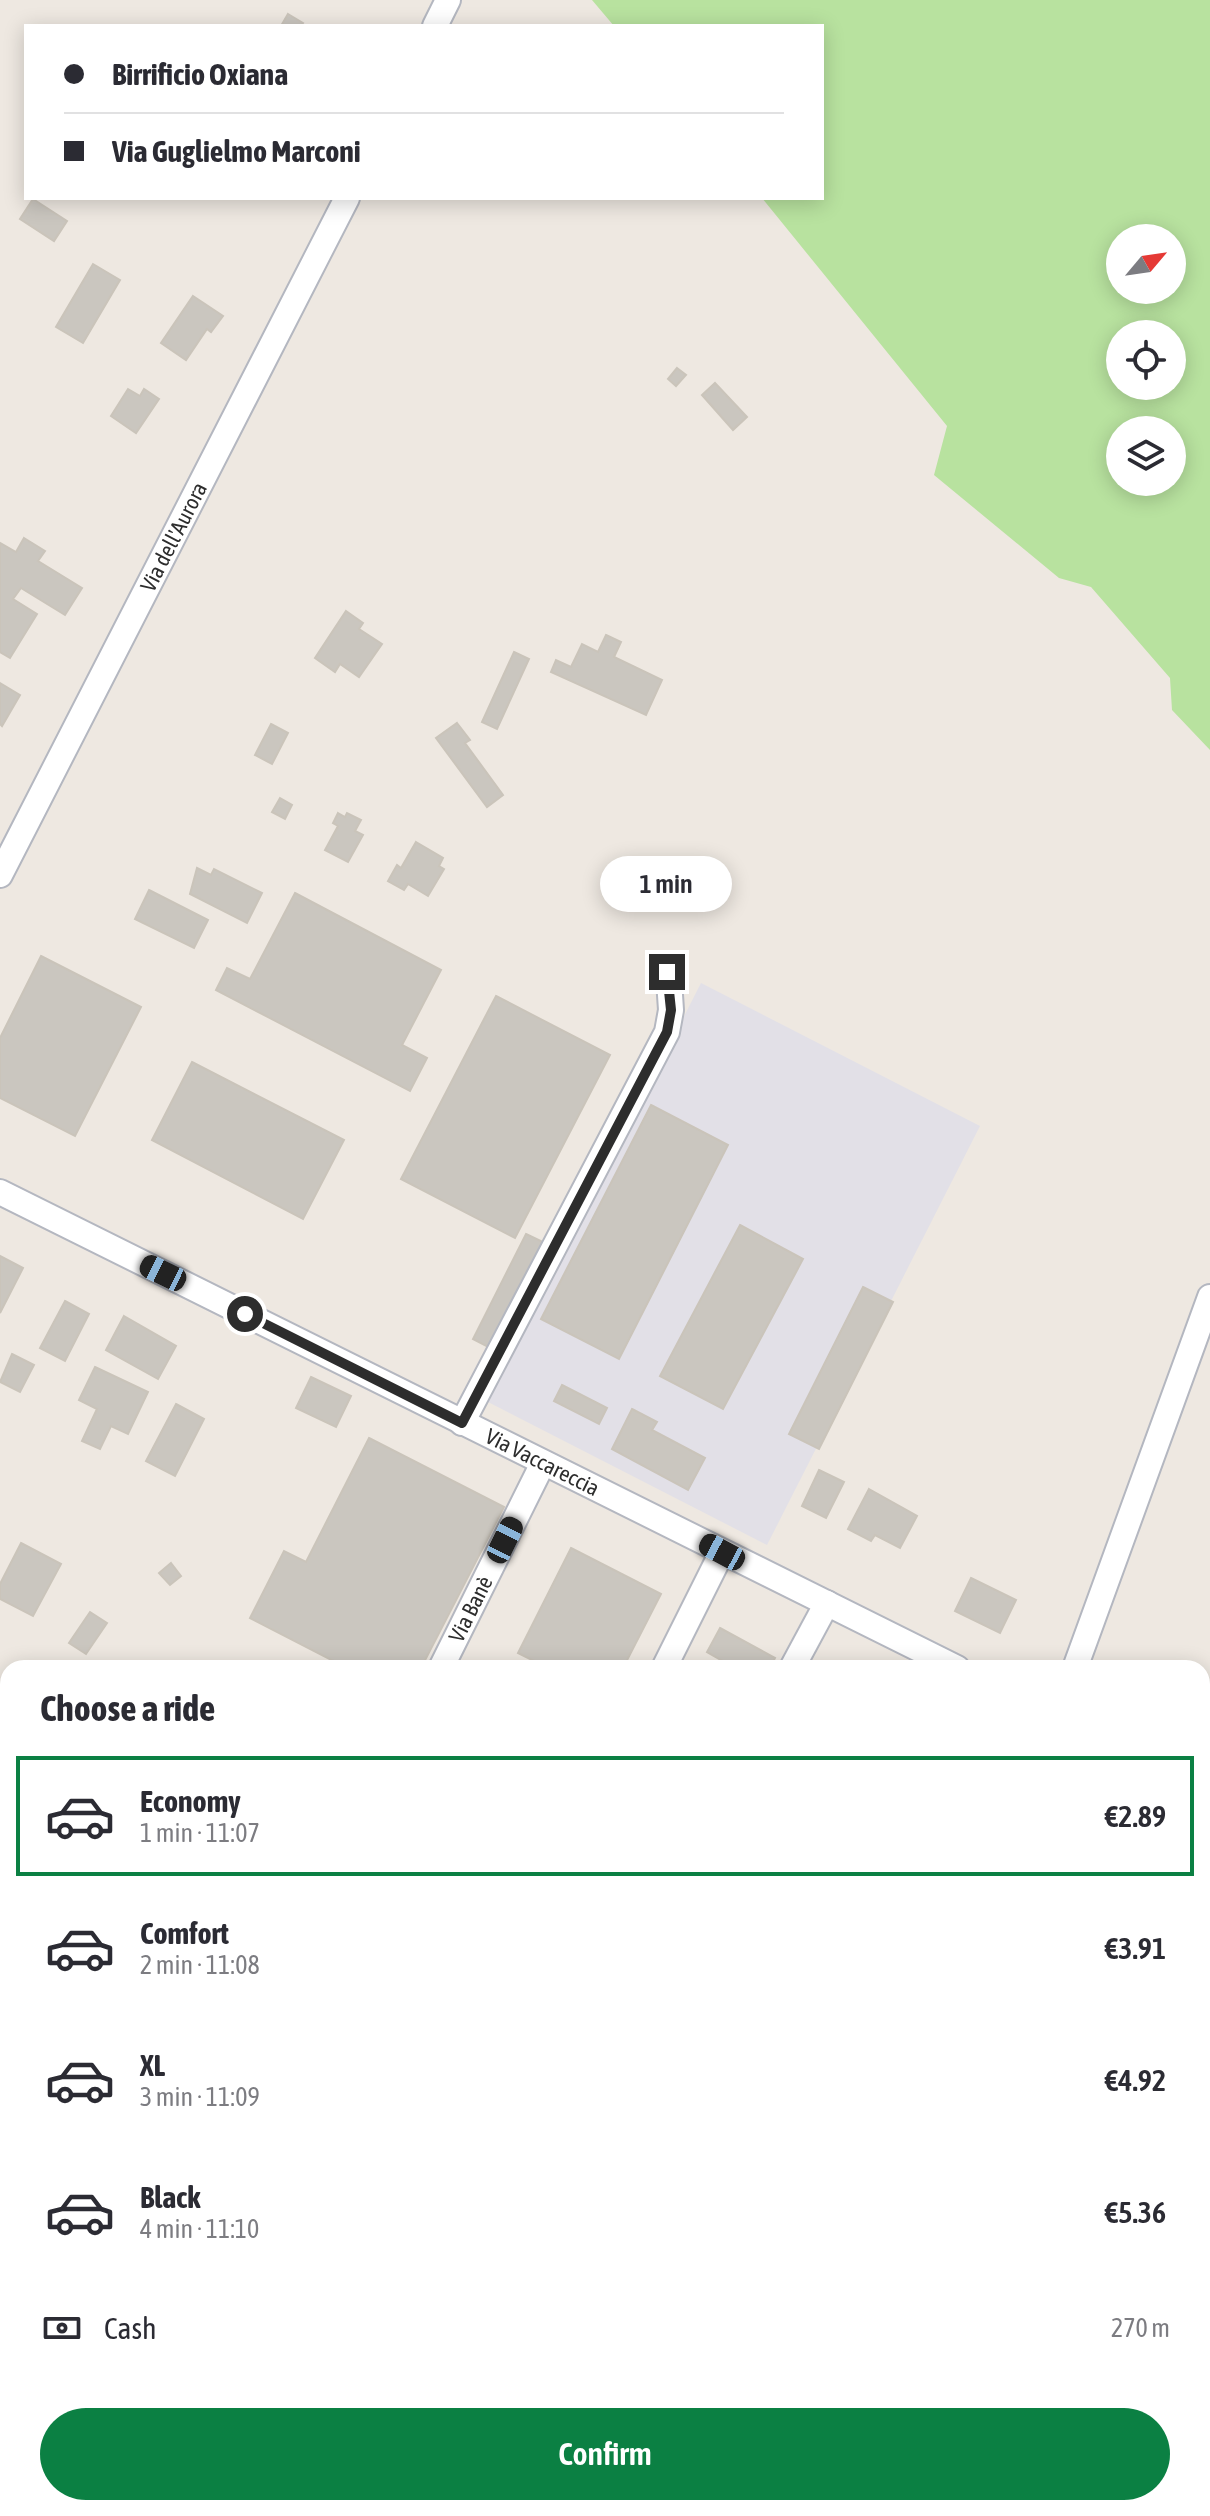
<!DOCTYPE html>
<html lang="en">
<head>
<meta charset="utf-8">
<style>
  :root { --surface:#fff; --page:#f2f2f3; --text:#2b2b33; --muted:#7c7c81; --line:#e1e1e2; --accent:#0b8043 }
  body { margin:0; font-family:"Asap Condensed",sans-serif; background:var(--page); color:var(--text); height:100vh; display:flex; flex-direction:column; font-size:30px; white-space:nowrap }
  * { box-sizing:border-box; margin:0 }
  p { font-size:26px; color:var(--muted) }
  .icon { flex:none; width:44px; height:44px; fill:none; stroke:currentColor; stroke-width:2; stroke-linecap:round; stroke-linejoin:round }
  .map { position:relative; flex:1; overflow:hidden }
  .drawer { position:absolute; left:0px; top:1660px; width:1210px; height:856px; display:flex; flex-direction:column; background:var(--surface); border-radius:24px 24px 0 0; box-shadow:0 4px 20px #0003 }
  .drawer>* { flex:none }
  .hud { position:absolute; left:24px; top:24px; width:800px; height:176px; border-radius:0px; box-shadow:0 4px 20px #0003; display:grid; align-content:center; height:176px; padding:0 40px; background:var(--surface) }
  .needle { width:52px; rotate:61deg }
  .controls { position:absolute; left:1106px; top:224px; display:grid; gap:16px }
  .controls a { display:grid; place-items:center; width:80px; height:80px; border-radius:50%; background:var(--surface); box-shadow:0 4px 20px #0003; font-size:40px }
  .end { position:absolute; width:36px; height:36px; margin:-18px; border:10px solid #2d2d2d; background:#fff; box-shadow:0 0 0 4px #fff }
  .from { border-radius:50% }
  .bubble { position:absolute; height:56px; border-radius:28px; background:var(--surface); box-shadow:0 4px 20px #0003; font-size:26px; font-weight:600; line-height:56px; text-align:center }
  .car { position:absolute; width:24px; height:48px; margin:-24px -12px; border-radius:10px; box-shadow:0 0 6px 2px #0007; background:linear-gradient(#222 24%,#8ab4d8 0 40%,#222 0 76%,#8ab4d8 0 86%,#222 0) }
  .hud b { display:flex; align-items:center; gap:28px; height:76px; font-size:30px }
  .hud b+b { border-top:2px solid var(--line) }
  .hud i { width:20px; height:20px; background:var(--text) }
  ul { padding:0; list-style:none }
  li { display:flex; align-items:center; gap:24px; height:120px; margin:0 16px 12px; padding:0 24px; border:4px solid transparent; border-radius:0px }
  li div { flex:1 }
  li b { display:block; font-size:30px }
  li em { font-style:normal; font-weight:600 }
  li.current { border-color:var(--accent) }
  li>.icon { width:72px; height:72px; stroke-width:1.5 }
  h2 { padding:0 40px; font-size:36px; line-height:96px }
  .pay { display:flex; align-items:center; gap:20px; height:88px; padding:0 40px; font-size:30px }
  .pay p { margin-inline-start:auto }
  .button { display:flex; gap:16px; margin-top:auto; padding:16px 40px }
  .button a { flex:1; height:92px; border-radius:48px; background:var(--accent); color:#fff; font-size:32px; font-weight:600; line-height:92px; text-align:center }
  .map>svg:first-child { display:block }
  .industrial { fill:#e2e0e7 }
  .green { fill:#b8e29f; fill-rule:evenodd }
  .building { fill:#cac6bf; stroke:#cac4ba; stroke-width:2 }
  .lines { fill:none; stroke-linecap:round; stroke-linejoin:round }
  .minor-casing { stroke:#b4b7c0; stroke-width:28 }
  .minor { stroke:#fff; stroke-width:24 }
  .route { stroke:#2d2d2d; stroke-width:10 }
  .labels { text-anchor:middle; dominant-baseline:central; stroke-width:6; stroke-linejoin:round; paint-order:stroke }
  .street-label { font-size:22px; fill:#2d2d2d; stroke:#fff }
</style>
</head>
<body>
<div class="map">
<svg width="1210" height="2516" viewBox="0 0 1210 2516">
  <rect width="100%" height="100%" fill="#eee8e1"/>
  <polygon class="industrial" points="701,983 980,1126 767,1545 488,1402"/>
  <path class="green" d="M 592,0 L 1210,0 L 1210,750 L 1172,710 L 1170,678 L 1091,587 L 1059,578 L 934,475 L 947,426 L 762,198 L 822,198 L 822,26 L 614,26 ZM 1120,238 L 1172,238 L 1172,290 L 1120,290 ZM 1120,334 L 1172,334 L 1172,386 L 1120,386 ZM 1120,430 L 1172,430 L 1172,482 L 1120,482 Z"/>
  <g class="building">
    <polygon points="288,14 303,23 301,26 281,26"/>
    <polygon points="33,199 67,221 54,241 20,219"/>
    <polygon points="93,264 120,280 83,343 56,327"/>
    <polygon points="193,296 223,316 211,332 207,329 186,360 161,343"/>
    <polygon points="677,368 686,375 676,386 668,379"/>
    <polygon points="715,383 747,417 733,430 702,395"/>
    <polygon points="128,389 140,396 144,389 159,399 136,433 111,416"/>
    <polygon points="24,538 45,551 38,561 82,588 65,615 21,588 13,599 37,614 10,658 0,652 0,543 16,552"/>
    <polygon points="346,611 363,623 359,629 382,644 359,677 340,664 335,672 315,658"/>
    <polygon points="606,635 621,642 614,657 662,680 646,715 551,672 556,660 571,667 582,644 598,652"/>
    <polygon points="514,652 529,659 497,729 482,722"/>
    <polygon points="0,683 20,695 2,726 0,724"/>
    <polygon points="457,723 470,740 465,743 503,795 487,807 436,738"/>
    <polygon points="271,724 288,733 272,764 255,755"/>
    <polygon points="280,798 292,805 285,819 272,812"/>
    <polygon points="338,813 345,817 347,813 361,820 355,831 363,835 348,862 325,850 338,826 333,823"/>
    <polygon points="416,842 443,858 439,866 444,869 428,896 408,884 404,890 388,881 397,865 401,868"/>
    <polygon points="197,868 211,875 214,869 262,893 247,923 190,894"/>
    <polygon points="149,890 208,920 194,948 135,919"/>
    <polygon points="295,893 441,970 402,1045 427,1058 410,1091 216,990 227,968 250,979"/>
    <polygon points="41,956 141,1007 75,1136 0,1098 0,1038"/>
    <polygon points="496,996 610,1055 515,1238 401,1179"/>
    <polygon points="192,1062 344,1140 303,1219 152,1140"/>
    <polygon points="651,1105 728,1145 619,1359 541,1319"/>
    <polygon points="740,1225 803,1259 723,1409 660,1376"/>
    <polygon points="526,1234 547,1244 494,1350 473,1339"/>
    <polygon points="0,1256 23,1268 0,1313"/>
    <polygon points="863,1287 893,1302 819,1449 789,1434"/>
    <polygon points="65,1301 89,1314 65,1361 40,1348"/>
    <polygon points="124,1316 176,1346 158,1379 106,1350"/>
    <polygon points="12,1354 34,1365 20,1392 0,1382"/>
    <polygon points="95,1367 148,1392 128,1434 111,1426 100,1449 82,1441 97,1409 79,1400"/>
    <polygon points="311,1377 351,1396 336,1427 296,1408"/>
    <polygon points="562,1385 607,1408 599,1424 554,1401"/>
    <polygon points="176,1404 204,1419 175,1476 146,1461"/>
    <polygon points="632,1409 657,1422 652,1430 705,1458 688,1490 612,1449"/>
    <polygon points="369,1438 504,1507 421,1668 347,1668 250,1618 284,1551 306,1562"/>
    <polygon points="819,1470 844,1482 826,1518 802,1506"/>
    <polygon points="869,1489 917,1516 900,1548 875,1535 871,1541 848,1529"/>
    <polygon points="21,1543 61,1564 33,1616 0,1599 0,1584"/>
    <polygon points="571,1548 661,1594 623,1668 548,1668 518,1653"/>
    <polygon points="171,1563 181,1576 170,1585 159,1573"/>
    <polygon points="971,1578 1016,1600 1000,1633 955,1611"/>
    <polygon points="90,1612 107,1623 86,1654 69,1643"/>
    <polygon points="720,1628 775,1658 770,1668 735,1668 707,1652"/>
    <polygon points="1202,1774 1209,1775 1203,1808 1202,1807"/>
  </g>
  <g class="lines">
    <defs>
      <g id="minor">
        <polyline points="435,26 448,0"/>
        <path id="s1" d="M 0,875 L 347,198"/>
        <path id="s2" d="M 0,1192 L 957,1668"/>
        <polyline points="462,1423 667,1032 671,1010 668,965"/>
        <path id="s3" d="M 441,1668 L 543,1463"/>
        <polyline points="664,1668 722,1552"/>
        <polyline points="792,1668 827,1603"/>
        <polyline points="1075,1668 1210,1297"/>
        <polyline points="1202,1757 1210,1759"/>
      </g>
    </defs>
    <use href="#minor" class="minor-casing"/>
    <use href="#minor" class="minor"/>
  </g>
  <g class="lines">
    <polyline class="route" points="245,1314 462,1423 667,1032 671,1010 667,972"/>
  </g>
  <g class="labels">
    <g class="street-label">
      <text stroke="none"><textPath href="#s1" startOffset="380">Via dell'Aurora</textPath></text>
      <text stroke="none"><textPath href="#s2" startOffset="606">Via Vaccareccia</textPath></text>
      <text stroke="none"><textPath href="#s3" startOffset="66">Via Banè</textPath></text>
    </g>
  </g>
</svg>
<div class="controls">
<a><svg class="needle" viewBox="-14 -14 28 28"><path d="M0-13l5 13h-10z" fill="#e53935"/><path d="M0 13l5-13h-10z" fill="#7c7c81"/></svg></a>
<a><svg class="icon" aria-label="locate" viewBox="0 0 24 24"><circle cx="12" cy="12" r="6"/><path d="M12 2v4M12 18v4M2 12h4M18 12h4"/></svg></a>
<a><svg class="icon" aria-label="layers" viewBox="0 0 24 24"><path d="M12 4l9 5-9 5-9-5zM3 14l9 5 9-5"/></svg></a>
</div>
<i class="end from" style="left:245px;top:1314px"></i>
<i class="end" style="left:667px;top:972px"></i>
<div class="bubble" style="left:600px;top:856px;width:132px">1 min</div>
<i class="car" style="left:163px;top:1273px;rotate:296deg"></i>
<i class="car" style="left:505px;top:1540px;rotate:26deg"></i>
<i class="car" style="left:722px;top:1552px;rotate:298deg"></i>
<div class="hud">
<b><i class="from"></i>Birrificio Oxiana</b>
<b><i></i>Via Guglielmo Marconi</b>
</div>
<section class="drawer">
<h2>Choose a ride</h2>
<ul>
<li class="current"><svg class="icon" aria-label="car" viewBox="0 0 24 24"><path d="M5 17H2v-5l4-1 3-4h7l3 4 3 1v5h-3M9 17h6M6 11h13"/><circle cx="7" cy="17" r="2"/><circle cx="17" cy="17" r="2"/></svg><div><b>Economy</b><p>1 min · 11:07</p></div><em>€2.89</em></li>
<li><svg class="icon" aria-label="car" viewBox="0 0 24 24"><path d="M5 17H2v-5l4-1 3-4h7l3 4 3 1v5h-3M9 17h6M6 11h13"/><circle cx="7" cy="17" r="2"/><circle cx="17" cy="17" r="2"/></svg><div><b>Comfort</b><p>2 min · 11:08</p></div><em>€3.91</em></li>
<li><svg class="icon" aria-label="car" viewBox="0 0 24 24"><path d="M5 17H2v-5l4-1 3-4h7l3 4 3 1v5h-3M9 17h6M6 11h13"/><circle cx="7" cy="17" r="2"/><circle cx="17" cy="17" r="2"/></svg><div><b>XL</b><p>3 min · 11:09</p></div><em>€4.92</em></li>
<li><svg class="icon" aria-label="car" viewBox="0 0 24 24"><path d="M5 17H2v-5l4-1 3-4h7l3 4 3 1v5h-3M9 17h6M6 11h13"/><circle cx="7" cy="17" r="2"/><circle cx="17" cy="17" r="2"/></svg><div><b>Black</b><p>4 min · 11:10</p></div><em>€5.36</em></li>
</ul>
<div class="pay"><svg class="icon" aria-label="cash" viewBox="0 0 24 24"><path d="M3 7h18v10H3z"/><circle cx="12" cy="12" r="2"/></svg>Cash<p>270 m</p></div>
<div class="button"><a>Confirm</a></div>
</section>
</div>
</body>
</html>
